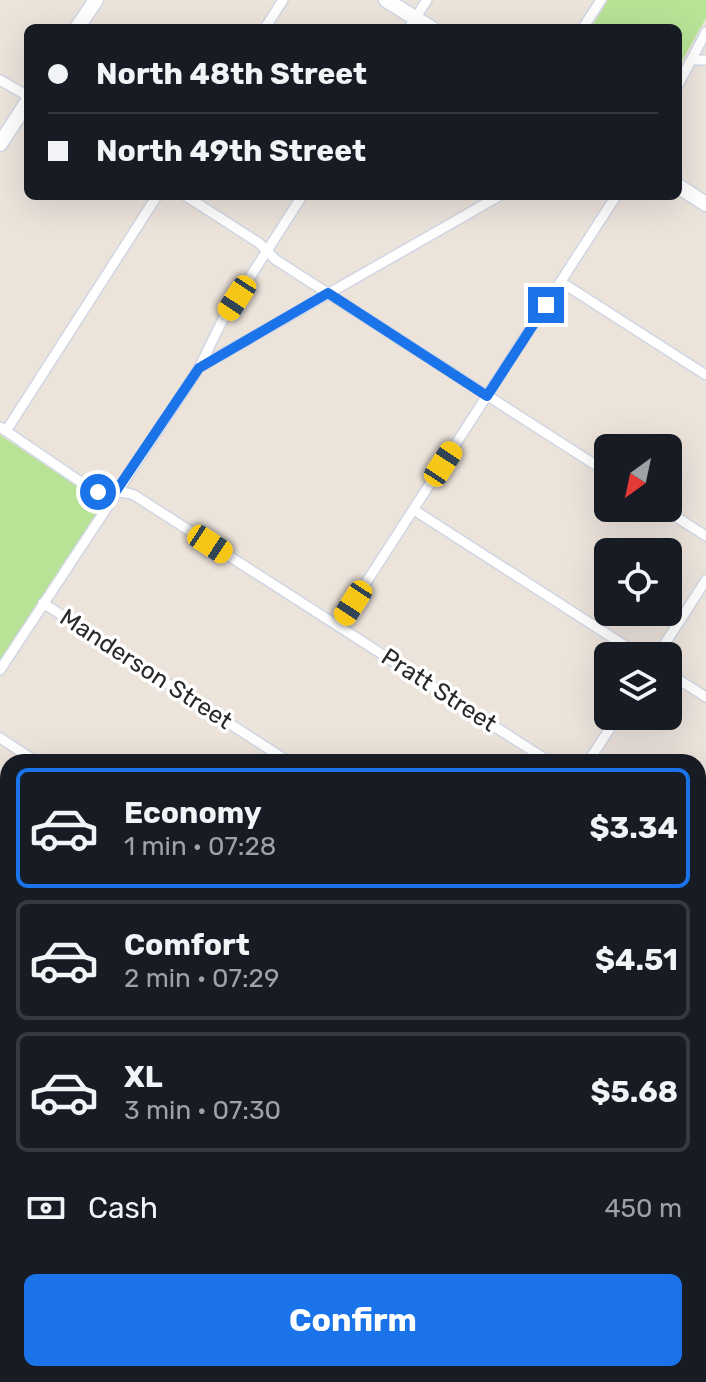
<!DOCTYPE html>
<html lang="en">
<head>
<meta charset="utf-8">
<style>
  :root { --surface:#171b24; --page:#20242c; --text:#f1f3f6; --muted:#9ea1a6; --line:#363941; --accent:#1a73e8 }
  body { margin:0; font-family:Rubik,sans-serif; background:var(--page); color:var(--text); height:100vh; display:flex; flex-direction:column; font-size:30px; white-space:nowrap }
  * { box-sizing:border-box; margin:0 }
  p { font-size:26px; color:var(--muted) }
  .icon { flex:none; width:44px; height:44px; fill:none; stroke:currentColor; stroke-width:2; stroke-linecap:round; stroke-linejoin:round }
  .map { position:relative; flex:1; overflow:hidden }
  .details { position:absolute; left:0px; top:754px; width:706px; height:628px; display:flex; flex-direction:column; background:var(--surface); border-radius:24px 24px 0 0; box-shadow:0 8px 32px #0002 }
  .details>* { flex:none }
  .top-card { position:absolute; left:24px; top:24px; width:658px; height:176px; border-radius:12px; box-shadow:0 8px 32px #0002; display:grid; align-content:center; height:176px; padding:0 24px; background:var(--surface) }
  .needle { width:52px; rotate:213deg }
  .controls { position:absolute; left:594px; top:434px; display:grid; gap:16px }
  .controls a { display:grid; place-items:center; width:88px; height:88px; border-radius:12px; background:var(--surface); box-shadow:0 8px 32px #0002; font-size:40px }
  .end { position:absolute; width:36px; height:36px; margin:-18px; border:10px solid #1a73e8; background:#fff; box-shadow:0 0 0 4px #fff }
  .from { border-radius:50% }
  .car { position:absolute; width:24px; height:48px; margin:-24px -12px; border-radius:10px; box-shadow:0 0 6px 2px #0007; background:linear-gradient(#f5c518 24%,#345 0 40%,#f5c518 0 76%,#345 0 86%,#f5c518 0) }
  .top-card b { display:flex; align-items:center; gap:28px; height:76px; font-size:30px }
  .top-card b+b { border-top:2px solid var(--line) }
  .top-card i { width:20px; height:20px; background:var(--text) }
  ul { padding:14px 0 0; list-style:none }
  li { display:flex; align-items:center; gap:24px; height:120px; margin:0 16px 12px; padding:0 8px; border:4px solid var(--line); border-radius:12px }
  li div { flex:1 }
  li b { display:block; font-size:30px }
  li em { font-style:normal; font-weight:700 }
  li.current { border-color:var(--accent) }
  li>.icon { width:72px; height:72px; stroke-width:1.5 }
  .pay { display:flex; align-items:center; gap:20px; height:88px; padding:0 24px; font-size:30px }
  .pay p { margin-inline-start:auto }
  .action { display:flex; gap:16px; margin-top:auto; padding:16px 24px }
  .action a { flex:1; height:92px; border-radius:12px; background:var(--accent); color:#fff; font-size:32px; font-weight:700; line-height:92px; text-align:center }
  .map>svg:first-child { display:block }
  .education { fill:#eedfca }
  .green { fill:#b8e397 }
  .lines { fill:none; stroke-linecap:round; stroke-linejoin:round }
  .street-casing { stroke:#d0d6e3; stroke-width:12 }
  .secondary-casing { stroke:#d0d6e3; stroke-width:17 }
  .street { stroke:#fff; stroke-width:9 }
  .secondary { stroke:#fff; stroke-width:14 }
  .route { stroke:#1a73e8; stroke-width:10 }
  .labels { text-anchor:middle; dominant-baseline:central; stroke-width:7; stroke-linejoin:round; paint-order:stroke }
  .street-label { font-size:24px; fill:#292929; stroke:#fff }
</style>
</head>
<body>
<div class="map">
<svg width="706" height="1382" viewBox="0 0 706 1382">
  <rect width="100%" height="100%" fill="#ece3db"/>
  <polygon class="education" points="698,956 706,962 706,1183 698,1177"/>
  <g class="green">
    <polygon points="608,0 706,0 706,18 678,68 678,28 591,28"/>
    <polygon points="0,435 93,497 99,503 100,508 0,661"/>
  </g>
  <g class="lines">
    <defs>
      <g id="street">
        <polyline points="265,28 283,0"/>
        <polyline points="409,28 427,0"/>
        <polyline points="583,28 601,0"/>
        <polyline points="691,60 706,60"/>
        <polyline points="0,80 28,96"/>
        <polyline points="678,85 706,32"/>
        <polyline points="186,196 259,243 276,260 608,473"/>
        <polyline points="561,282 706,375"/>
        <polyline points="200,367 499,196"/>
        <path d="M 0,427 L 91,489 C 106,495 120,489 134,495 L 550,762"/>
        <polyline points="6,431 157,196"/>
        <polyline points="662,508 706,536"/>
        <polyline points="414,510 641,656"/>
        <polyline points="43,603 289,762"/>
        <polyline points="338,626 616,196"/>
        <polyline points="657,656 706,580"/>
        <polyline points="0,670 199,368 222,321 302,196"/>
        <polyline points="668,673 706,697"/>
        <polyline points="0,738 37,762"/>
        <polyline points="588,762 618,716"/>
        <polyline points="698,857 706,862"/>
        <polyline points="0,901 8,906"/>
        <polyline points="0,1064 8,1069"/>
        <polyline points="698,1189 706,1194"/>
      </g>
      <g id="secondary">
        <polyline points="386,0 431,28"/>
        <polyline points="77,28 96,0"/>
        <polyline points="0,144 28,101"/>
        <polyline points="678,186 706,204"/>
      </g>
    </defs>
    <use href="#street" class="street-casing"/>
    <use href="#secondary" class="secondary-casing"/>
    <use href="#street" class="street"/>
    <use href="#secondary" class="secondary"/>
  </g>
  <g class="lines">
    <polyline class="route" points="98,492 116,491 199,368 328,293 487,396 546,305"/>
  </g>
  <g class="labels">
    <g class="street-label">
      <text transform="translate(146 669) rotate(33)">Manderson Street</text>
      <text transform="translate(439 690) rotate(33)">Pratt Street</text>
    </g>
  </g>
</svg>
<div class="controls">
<a><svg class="needle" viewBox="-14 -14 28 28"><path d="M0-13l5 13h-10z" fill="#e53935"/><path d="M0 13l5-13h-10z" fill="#9ea1a6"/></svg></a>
<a><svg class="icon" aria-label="locate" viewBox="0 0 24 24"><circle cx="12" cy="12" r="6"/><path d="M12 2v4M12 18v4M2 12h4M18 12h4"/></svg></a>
<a><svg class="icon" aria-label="layers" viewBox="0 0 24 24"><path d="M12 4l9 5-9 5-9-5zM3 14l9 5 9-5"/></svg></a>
</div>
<i class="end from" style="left:98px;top:492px"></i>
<i class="end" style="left:546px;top:305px"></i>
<i class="car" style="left:237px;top:298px;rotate:213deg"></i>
<i class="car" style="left:443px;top:464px;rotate:33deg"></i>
<i class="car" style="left:210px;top:544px;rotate:123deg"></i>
<i class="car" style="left:353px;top:603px;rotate:213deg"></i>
<div class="top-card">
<b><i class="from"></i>North 48th Street</b>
<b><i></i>North 49th Street</b>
</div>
<section class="details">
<ul>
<li class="current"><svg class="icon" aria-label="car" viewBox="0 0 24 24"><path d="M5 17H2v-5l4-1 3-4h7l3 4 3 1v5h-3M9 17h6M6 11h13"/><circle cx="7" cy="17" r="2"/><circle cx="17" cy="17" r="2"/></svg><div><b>Economy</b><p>1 min · 07:28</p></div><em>$3.34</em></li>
<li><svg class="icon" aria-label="car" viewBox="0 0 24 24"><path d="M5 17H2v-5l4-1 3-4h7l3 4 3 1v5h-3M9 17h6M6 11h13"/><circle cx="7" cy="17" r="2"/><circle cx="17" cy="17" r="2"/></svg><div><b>Comfort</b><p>2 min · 07:29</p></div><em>$4.51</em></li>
<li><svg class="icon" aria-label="car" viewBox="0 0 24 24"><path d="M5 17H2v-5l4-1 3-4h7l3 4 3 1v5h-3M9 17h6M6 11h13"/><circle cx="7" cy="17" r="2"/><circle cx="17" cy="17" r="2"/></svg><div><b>XL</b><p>3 min · 07:30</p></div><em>$5.68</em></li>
</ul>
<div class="pay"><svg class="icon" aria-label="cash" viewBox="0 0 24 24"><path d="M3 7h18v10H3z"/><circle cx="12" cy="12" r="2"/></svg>Cash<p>450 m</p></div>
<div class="action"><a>Confirm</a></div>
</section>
</div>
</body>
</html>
